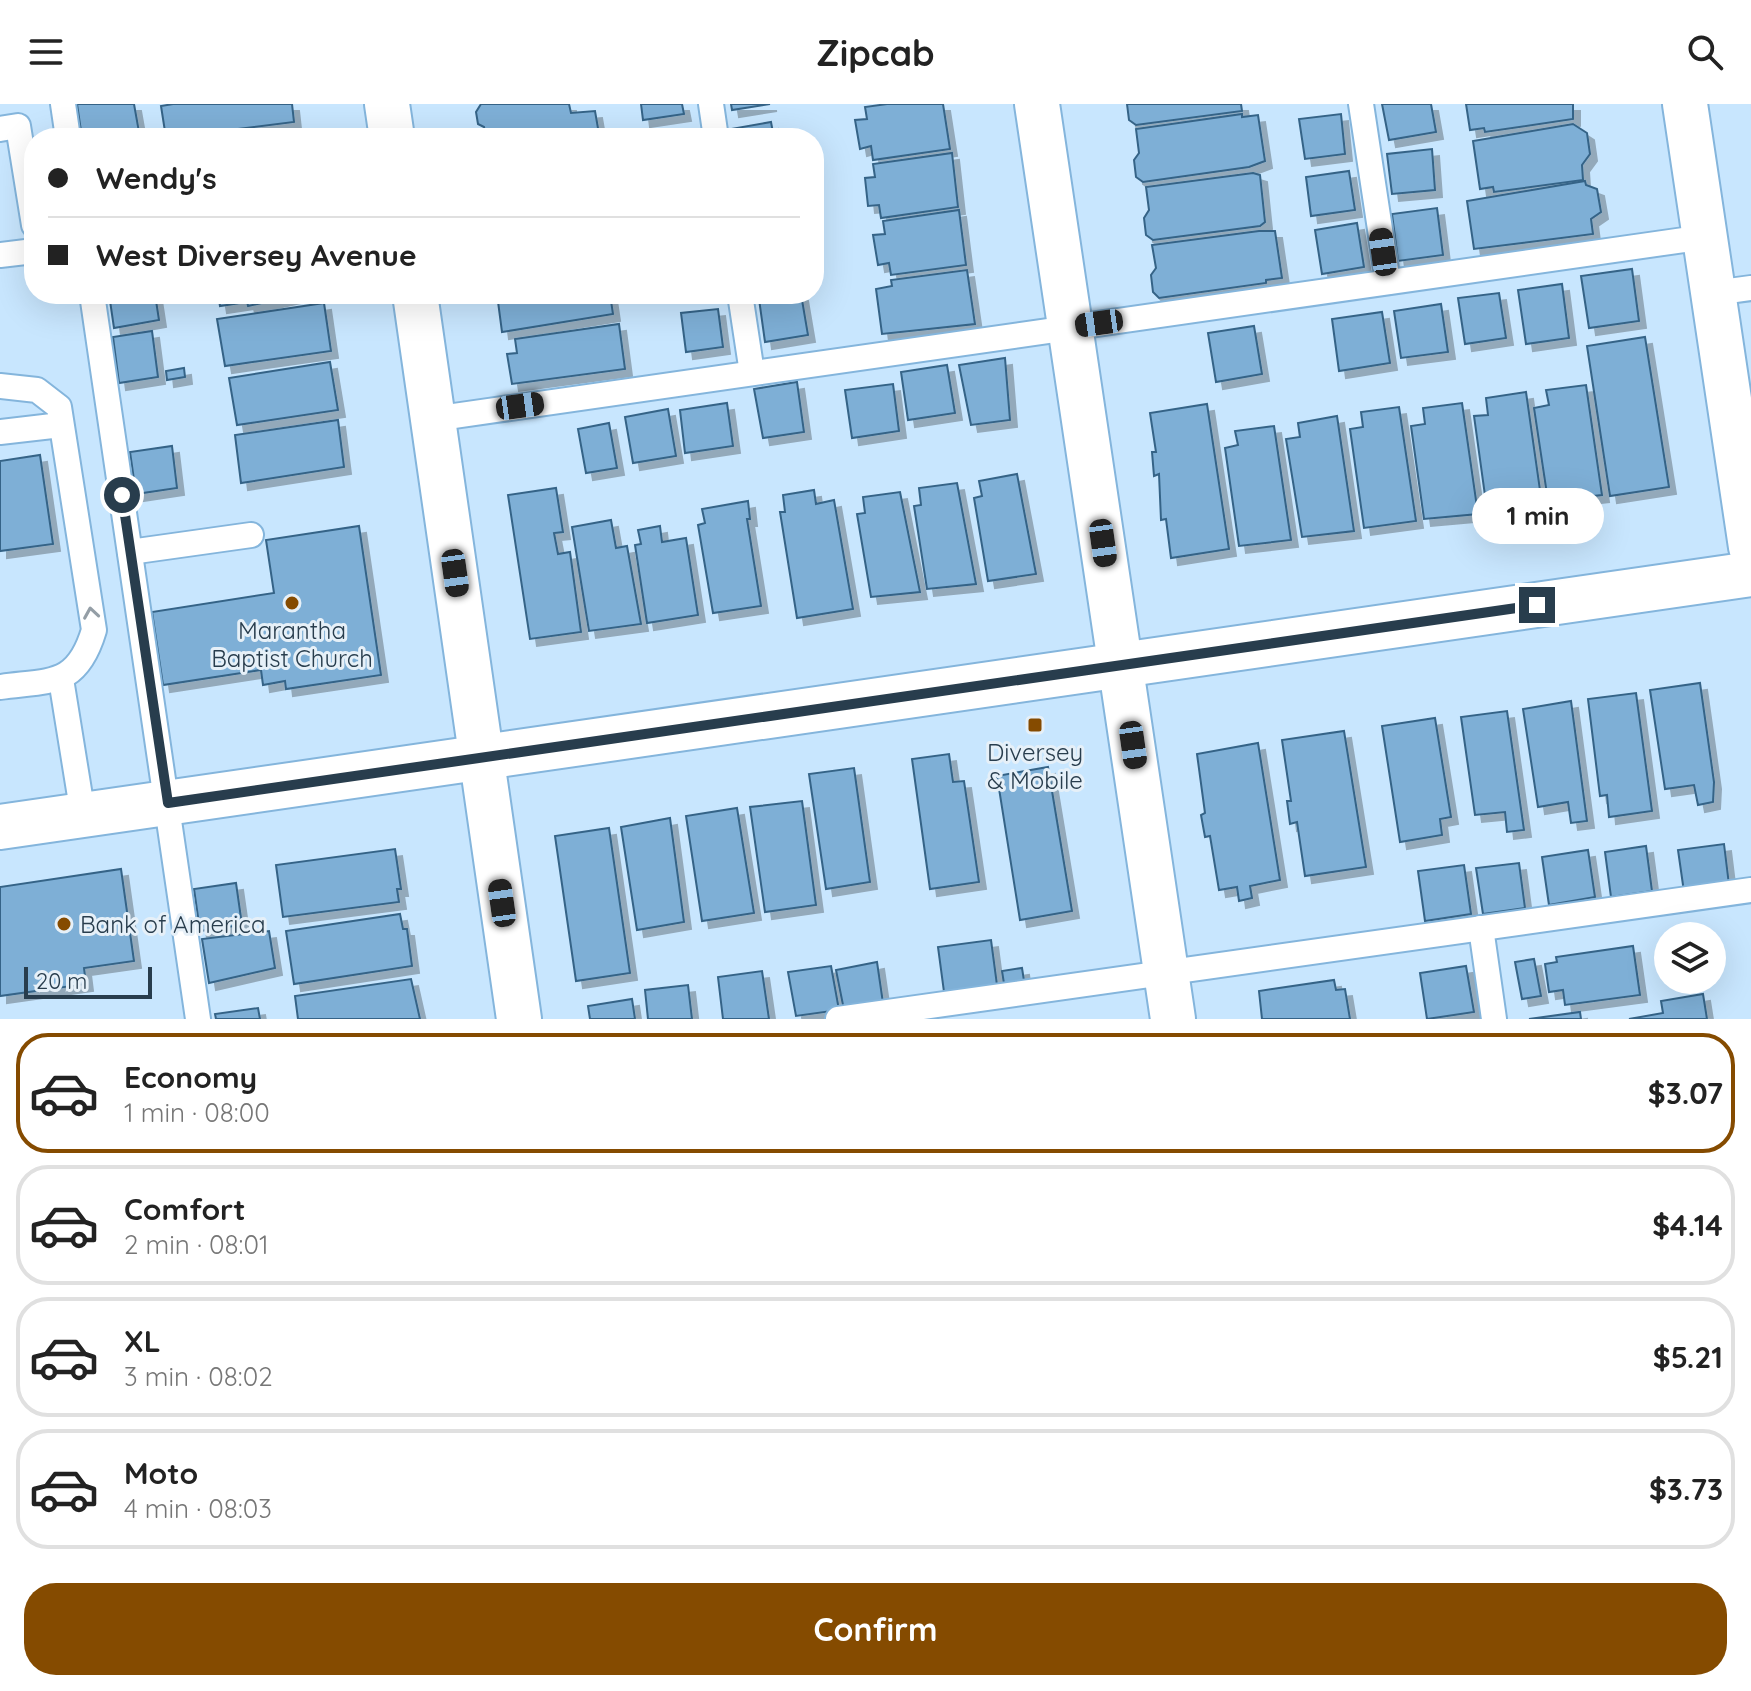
<!DOCTYPE html>
<html lang="en">
<head>
<meta charset="utf-8">
<style>
  :root { --surface:#fff; --page:#f6f6f6; --text:#222; --muted:#767676; --line:#e0e0e0; --accent:#854b00 }
  body { margin:0; font-family:Quicksand,sans-serif; background:var(--page); color:var(--text); height:100vh; display:flex; flex-direction:column; font-size:30px; white-space:nowrap }
  * { box-sizing:border-box; margin:0 }
  p { font-size:26px; color:var(--muted) }
  .icon { flex:none; width:44px; height:44px; fill:none; stroke:currentColor; stroke-width:2; stroke-linecap:round; stroke-linejoin:round }
  .map { position:relative; height:915px; overflow:hidden }
  .details { display:flex; flex-direction:column; background:var(--surface); flex:1 }
  .details>* { flex:none }
  .guide { position:absolute; left:24px; top:24px; width:800px; height:176px; border-radius:32px; box-shadow:0 8px 32px #0002; display:grid; align-content:center; height:176px; padding:0 24px; background:var(--surface) }
  .fabs { position:absolute; left:1654px; top:818px; display:grid; gap:16px }
  .fabs a { display:grid; place-items:center; width:72px; height:72px; border-radius:50%; background:var(--surface); box-shadow:0 8px 32px #0002; font-size:40px }
  .scale { position:absolute; left:24px; bottom:20px; width:128px; box-sizing:border-box; padding-left:8px; border:4px solid #283d4d; border-top:0; font-size:22px; line-height:28px; white-space:nowrap; color:#283d4d; -webkit-text-stroke:6px #e6f0f8; paint-order:stroke }
  .end { position:absolute; width:36px; height:36px; margin:-18px; border:10px solid #283d4d; background:#fff; box-shadow:0 0 0 4px #fff }
  .from { border-radius:50% }
  .bubble { position:absolute; height:56px; border-radius:28px; background:var(--surface); box-shadow:0 8px 32px #0002; font-size:26px; font-weight:700; line-height:56px; text-align:center }
  .car { position:absolute; width:24px; height:48px; margin:-24px -12px; border-radius:10px; box-shadow:0 0 6px 2px #0007; background:linear-gradient(#222 24%,#8ab4d8 0 40%,#222 0 76%,#8ab4d8 0 86%,#222 0) }
  .guide b { display:flex; align-items:center; gap:28px; height:76px; font-size:30px }
  .guide b+b { border-top:2px solid var(--line) }
  .guide i { width:20px; height:20px; background:var(--text) }
  ul { padding:14px 0 0; list-style:none }
  li { display:flex; align-items:center; gap:24px; height:120px; margin:0 16px 12px; padding:0 8px; border:4px solid var(--line); border-radius:32px }
  li div { flex:1 }
  li b { display:block; font-size:30px }
  li em { font-style:normal; font-weight:700 }
  li.current { border-color:var(--accent) }
  li>.icon { width:72px; height:72px; stroke-width:1.5 }
  .button { display:flex; gap:16px; margin-top:auto; padding:16px 24px }
  .button a { flex:1; height:92px; border-radius:32px; background:var(--accent); color:#fff; font-size:32px; font-weight:700; line-height:92px; text-align:center }
  header { display:flex; justify-content:space-between; align-items:center; height:104px; padding:0 24px; background:var(--surface); font-size:36px; font-weight:700 }
  .map>svg:first-child { display:block }
  .building { fill:#7eafd6; stroke:#356487; stroke-width:2; filter:url(#shadow) }
  .lines { fill:none; stroke-linecap:round; stroke-linejoin:round }
  .lane-casing { stroke:#84b5dc; stroke-width:28 }
  .street-casing { stroke:#84b5dc; stroke-width:48 }
  .secondary-casing { stroke:#84b5dc; stroke-width:48 }
  .lane { stroke:#fff; stroke-width:24 }
  .street { stroke:#fff; stroke-width:44 }
  .secondary { stroke:#fff; stroke-width:44 }
  .oneway { stroke:#949ea6 }
  .route { stroke:#283d4d; stroke-width:10 }
  .poi-dot { fill:#854b00; stroke:#e6f0f8; stroke-width:3 }
  .labels { text-anchor:middle; dominant-baseline:central; stroke-width:6; stroke-linejoin:round; paint-order:stroke }
  .poi-label { font-size:24px; fill:#283d4d; stroke:#e6f0f8 }
</style>
</head>
<body>
<header><svg class="icon" aria-label="menu" viewBox="0 0 24 24"><path d="M4 6h16M4 12h16M4 18h16"/></svg>Zipcab<svg class="icon" aria-label="search" viewBox="0 0 24 24"><circle cx="10" cy="10" r="6"/><path d="M15 15l6 6"/></svg></header>
<div class="map">
<svg width="1751" height="915" viewBox="0 0 1751 915">
  <defs>
    <filter id="shadow"><feDropShadow dx="7" dy="7" stdDeviation="0" flood-color="#0004"/></filter>
  </defs>
  <rect width="100%" height="100%" fill="#c8e6fe"/>
  <g class="building">
    <polygon points="77,0 134,0 139,28 121,30 121,34 82,34"/>
    <polygon points="173,0 292,0 294,18 166,34 161,2"/>
    <polygon points="481,0 569,0 571,9 595,7 599,30 572,34 486,34 484,23 478,20 476,8"/>
    <polygon points="641,0 682,0 684,10 643,16"/>
    <polygon points="731,0 770,0 732,6"/>
    <polygon points="887,0 943,0 950,45 873,56 871,42 860,45 855,16 867,15 865,3"/>
    <polygon points="1127,0 1241,0 1242,7 1136,21 1129,16"/>
    <polygon points="1382,0 1431,0 1436,28 1389,36"/>
    <polygon points="1466,0 1573,0 1573,15 1485,28 1484,24 1470,26"/>
    <polygon points="1242,10 1242,13 1258,11 1265,57 1249,63 1143,78 1136,73 1134,56 1139,49 1136,25"/>
    <polygon points="1341,10 1345,50 1305,55 1299,15"/>
    <polygon points="771,18 774,34 732,34 731,25"/>
    <polygon points="1573,20 1587,29 1590,50 1582,61 1583,76 1494,88 1493,83 1480,85 1473,37"/>
    <polygon points="298,27 299,34 247,34"/>
    <polygon points="1432,45 1435,86 1392,90 1387,50"/>
    <polygon points="952,49 958,103 881,114 879,101 868,102 865,74 875,73 873,60"/>
    <polygon points="1349,67 1355,106 1311,112 1306,73"/>
    <polygon points="1253,69 1260,71 1265,118 1260,122 1153,136 1146,131 1144,114 1149,106 1146,83"/>
    <polygon points="1585,77 1586,81 1597,85 1601,108 1591,115 1593,130 1474,145 1467,97"/>
    <polygon points="1437,104 1443,151 1398,157 1392,110"/>
    <polygon points="959,106 966,161 891,171 889,159 878,161 873,131 885,130 883,117"/>
    <polygon points="1357,119 1364,163 1322,170 1315,126"/>
    <polygon points="1259,127 1275,127 1282,174 1266,176 1266,179 1159,194 1153,188 1151,171 1156,164 1152,141"/>
    <polygon points="1632,165 1639,217 1589,224 1581,172"/>
    <polygon points="967,166 975,220 882,230 876,185 892,182 891,176"/>
    <polygon points="1562,180 1569,234 1526,240 1518,186"/>
    <polygon points="1499,189 1506,234 1465,240 1458,194"/>
    <polygon points="109,190 155,190 159,216 114,224"/>
    <polygon points="218,190 303,190 248,202 247,198 220,202"/>
    <polygon points="497,190 610,190 613,210 502,228"/>
    <polygon points="801,190 808,231 765,238 759,195"/>
    <polygon points="324,199 331,247 225,262 217,215"/>
    <polygon points="1441,200 1448,248 1401,254 1394,207"/>
    <polygon points="718,205 723,243 686,248 681,209"/>
    <polygon points="1382,208 1390,259 1339,267 1332,215"/>
    <polygon points="619,220 625,265 512,280 507,250 517,249 515,235"/>
    <polygon points="1254,222 1262,270 1216,278 1208,229"/>
    <polygon points="152,227 158,273 119,279 113,233"/>
    <polygon points="1645,233 1669,383 1610,392 1587,242"/>
    <polygon points="1005,254 1010,316 971,321 959,261"/>
    <polygon points="330,258 338,306 237,321 229,274"/>
    <polygon points="947,261 955,309 908,316 901,268"/>
    <polygon points="184,264 185,273 167,276 166,267"/>
    <polygon points="797,278 804,328 763,334 754,285"/>
    <polygon points="893,280 899,327 852,334 845,286"/>
    <polygon points="1586,281 1602,391 1548,397 1534,304 1549,301 1546,286"/>
    <polygon points="1526,288 1542,400 1487,406 1474,312 1488,311 1486,294"/>
    <polygon points="727,299 733,342 685,349 680,306"/>
    <polygon points="1462,299 1478,410 1424,415 1411,322 1425,320 1423,304"/>
    <polygon points="1207,300 1229,445 1171,454 1166,415 1161,416 1159,370 1154,372 1152,348 1156,348 1150,309"/>
    <polygon points="1399,303 1416,417 1364,424 1350,325 1363,323 1361,308"/>
    <polygon points="668,305 676,352 633,359 625,313"/>
    <polygon points="1337,312 1354,427 1302,433 1286,335 1300,333 1298,319"/>
    <polygon points="338,316 344,363 241,379 235,331"/>
    <polygon points="609,319 617,364 586,369 578,325"/>
    <polygon points="1274,322 1291,436 1239,442 1225,344 1238,341 1235,327"/>
    <polygon points="172,342 177,384 136,390 130,348"/>
    <polygon points="40,351 53,440 0,447 0,357"/>
    <polygon points="1017,370 1036,470 988,477 974,394 982,392 979,377"/>
    <polygon points="957,379 976,480 927,485 914,402 921,401 919,384"/>
    <polygon points="556,384 563,428 554,429 558,450 570,448 581,528 530,535 508,391"/>
    <polygon points="814,386 816,400 834,396 853,505 797,514 780,408 785,408 783,391"/>
    <polygon points="900,388 920,488 871,493 857,410 865,409 863,393"/>
    <polygon points="748,397 750,415 747,415 761,502 713,509 698,421 705,419 702,405"/>
    <polygon points="611,416 616,444 627,442 641,520 589,527 572,423"/>
    <polygon points="359,422 381,571 286,585 285,577 263,581 261,566 163,581 152,508 274,489 266,436"/>
    <polygon points="660,422 662,438 686,434 698,511 647,519 635,441 641,440 638,426"/>
    <polygon points="1700,579 1714,678 1713,698 1698,701 1694,681 1665,685 1650,586"/>
    <polygon points="1636,589 1652,707 1609,713 1607,691 1600,692 1588,595"/>
    <polygon points="1571,597 1587,717 1571,719 1568,698 1538,703 1523,605"/>
    <polygon points="1507,607 1524,726 1507,728 1505,708 1475,711 1461,613"/>
    <polygon points="1435,614 1451,713 1440,715 1442,731 1400,738 1382,622"/>
    <polygon points="1344,627 1366,763 1305,772 1297,718 1290,720 1287,697 1291,697 1282,636"/>
    <polygon points="1258,639 1280,776 1250,782 1252,794 1239,797 1237,783 1219,786 1210,732 1205,733 1201,711 1205,709 1197,650"/>
    <polygon points="949,650 953,678 964,677 979,778 930,785 912,655"/>
    <polygon points="1048,663 1072,807 1020,816 997,672"/>
    <polygon points="854,664 870,778 826,785 809,670"/>
    <polygon points="802,697 816,801 765,808 750,703"/>
    <polygon points="737,704 754,809 702,817 686,712"/>
    <polygon points="670,714 684,818 637,826 621,723"/>
    <polygon points="609,724 630,869 576,877 555,732"/>
    <polygon points="1724,740 1729,781 1684,788 1678,746"/>
    <polygon points="1646,742 1652,787 1611,793 1605,748"/>
    <polygon points="395,745 401,785 397,785 399,798 283,813 276,761"/>
    <polygon points="1588,746 1595,793 1549,801 1542,753"/>
    <polygon points="1519,759 1525,804 1483,810 1476,764"/>
    <polygon points="1464,761 1471,810 1425,817 1418,767"/>
    <polygon points="121,765 134,857 84,864 86,880 0,892 0,783"/>
    <polygon points="236,779 242,821 200,827 194,785"/>
    <polygon points="400,810 403,825 407,825 412,862 294,880 286,827"/>
    <polygon points="269,827 275,864 209,879 202,835"/>
    <polygon points="991,836 997,881 944,888 938,843"/>
    <polygon points="1633,842 1640,891 1565,901 1563,886 1549,888 1545,860 1557,858 1556,853"/>
    <polygon points="1534,855 1541,892 1522,895 1515,858"/>
    <polygon points="877,858 883,899 844,906 836,866"/>
    <polygon points="831,862 839,906 796,912 788,868"/>
    <polygon points="1466,862 1474,908 1427,915 1420,869"/>
    <polygon points="1022,864 1025,883 1005,886 1002,867"/>
    <polygon points="762,867 769,915 723,915 718,873"/>
    <polygon points="411,875 420,915 298,915 295,892"/>
    <polygon points="1334,876 1336,886 1345,885 1350,915 1262,915 1259,887"/>
    <polygon points="688,881 692,915 648,915 645,886"/>
    <polygon points="1703,890 1707,915 1629,915 1663,909 1661,897"/>
    <polygon points="632,895 635,915 590,915 588,902"/>
    <polygon points="258,904 260,915 216,915 215,910"/>
    <polygon points="1580,908 1581,915 1529,915"/>
  </g>
  <g class="lines">
    <defs>
      <g id="lane">
        <polyline points="63,0 68,34"/>
        <polyline points="711,0 716,34"/>
        <polyline points="1361,0 1388,178"/>
        <polyline points="0,25 18,22 34,121"/>
        <polyline points="0,151 34,147"/>
        <polyline points="1714,189 1751,184"/>
        <polyline points="92,190 198,915"/>
        <polyline points="740,190 752,269"/>
        <path d="M 0,282 L 37,286 L 59,303 L 94,526 C 77,583 51,576 0,583"/>
        <polyline points="433,315 1705,133"/>
        <polyline points="0,328 61,321"/>
        <polyline points="130,448 251,431"/>
        <polyline points="61,575 83,711"/>
        <polyline points="1481,824 1494,915"/>
        <polyline points="838,915 1751,786"/>
      </g>
      <g id="street">
        <polyline points="387,0 392,34"/>
        <polyline points="1037,0 1173,915"/>
        <polyline points="1685,0 1751,443"/>
        <polyline points="415,190 519,915"/>
      </g>
      <polyline id="secondary" points="0,723 1751,470"/>
    </defs>
    <use href="#lane" class="lane-casing"/>
    <use href="#street" class="street-casing"/>
    <use href="#secondary" class="secondary-casing"/>
    <use href="#lane" class="lane"/>
    <use href="#street" class="street"/>
    <use href="#secondary" class="secondary"/>
  </g>
  <defs><path id="oneway-chevron" d="M-2-3.5L2.5 0L-2 3.5" fill="none" stroke-width="1.6" stroke-linecap="round" stroke-linejoin="round" transform="scale(2)"/></defs>
  <use class="oneway" href="#oneway-chevron" transform="translate(91 509) rotate(-99)"/>
  <g class="lines">
    <polyline class="route" points="122,391 168,699 1537,501"/>
  </g>
  <g class="poi-dot">
    <circle cx="292" cy="499" r="8"/>
    <rect x="1027" y="613" width="16" height="16" rx="4"/>
    <circle cx="64" cy="820" r="8"/>
  </g>
  <g class="labels">
    <g class="poi-label">
      <text x="292" y="526">Marantha<tspan x="292" dy="28">Baptist Church</tspan></text>
      <text x="1035" y="648">Diversey<tspan x="1035" dy="28">&amp; Mobile</tspan></text>
      <text x="80" y="820" text-anchor="start">Bank of America</text>
    </g>
  </g>
</svg>
<div class="fabs">
<a><svg class="icon" aria-label="layers" viewBox="0 0 24 24"><path d="M12 4l9 5-9 5-9-5zM3 14l9 5 9-5"/></svg></a>
</div>
<div class="scale">20 m</div>
<i class="end from" style="left:122px;top:391px"></i>
<i class="end" style="left:1537px;top:501px"></i>
<div class="bubble" style="left:1472px;top:384px;width:132px">1 min</div>
<i class="car" style="left:1383px;top:148px;rotate:352deg"></i>
<i class="car" style="left:1099px;top:219px;rotate:262deg"></i>
<i class="car" style="left:520px;top:302px;rotate:82deg"></i>
<i class="car" style="left:1103px;top:439px;rotate:172deg"></i>
<i class="car" style="left:455px;top:469px;rotate:172deg"></i>
<i class="car" style="left:1133px;top:641px;rotate:172deg"></i>
<i class="car" style="left:502px;top:799px;rotate:352deg"></i>
<div class="guide">
<b><i class="from"></i>Wendy's</b>
<b><i></i>West Diversey Avenue</b>
</div>
</div>
<section class="details">
<ul>
<li class="current"><svg class="icon" aria-label="car" viewBox="0 0 24 24"><path d="M5 17H2v-5l4-1 3-4h7l3 4 3 1v5h-3M9 17h6M6 11h13"/><circle cx="7" cy="17" r="2"/><circle cx="17" cy="17" r="2"/></svg><div><b>Economy</b><p>1 min · 08:00</p></div><em>$3.07</em></li>
<li><svg class="icon" aria-label="car" viewBox="0 0 24 24"><path d="M5 17H2v-5l4-1 3-4h7l3 4 3 1v5h-3M9 17h6M6 11h13"/><circle cx="7" cy="17" r="2"/><circle cx="17" cy="17" r="2"/></svg><div><b>Comfort</b><p>2 min · 08:01</p></div><em>$4.14</em></li>
<li><svg class="icon" aria-label="car" viewBox="0 0 24 24"><path d="M5 17H2v-5l4-1 3-4h7l3 4 3 1v5h-3M9 17h6M6 11h13"/><circle cx="7" cy="17" r="2"/><circle cx="17" cy="17" r="2"/></svg><div><b>XL</b><p>3 min · 08:02</p></div><em>$5.21</em></li>
<li><svg class="icon" aria-label="car" viewBox="0 0 24 24"><path d="M5 17H2v-5l4-1 3-4h7l3 4 3 1v5h-3M9 17h6M6 11h13"/><circle cx="7" cy="17" r="2"/><circle cx="17" cy="17" r="2"/></svg><div><b>Moto</b><p>4 min · 08:03</p></div><em>$3.73</em></li>
</ul>
<div class="button"><a>Confirm</a></div>
</section>
</body>
</html>
